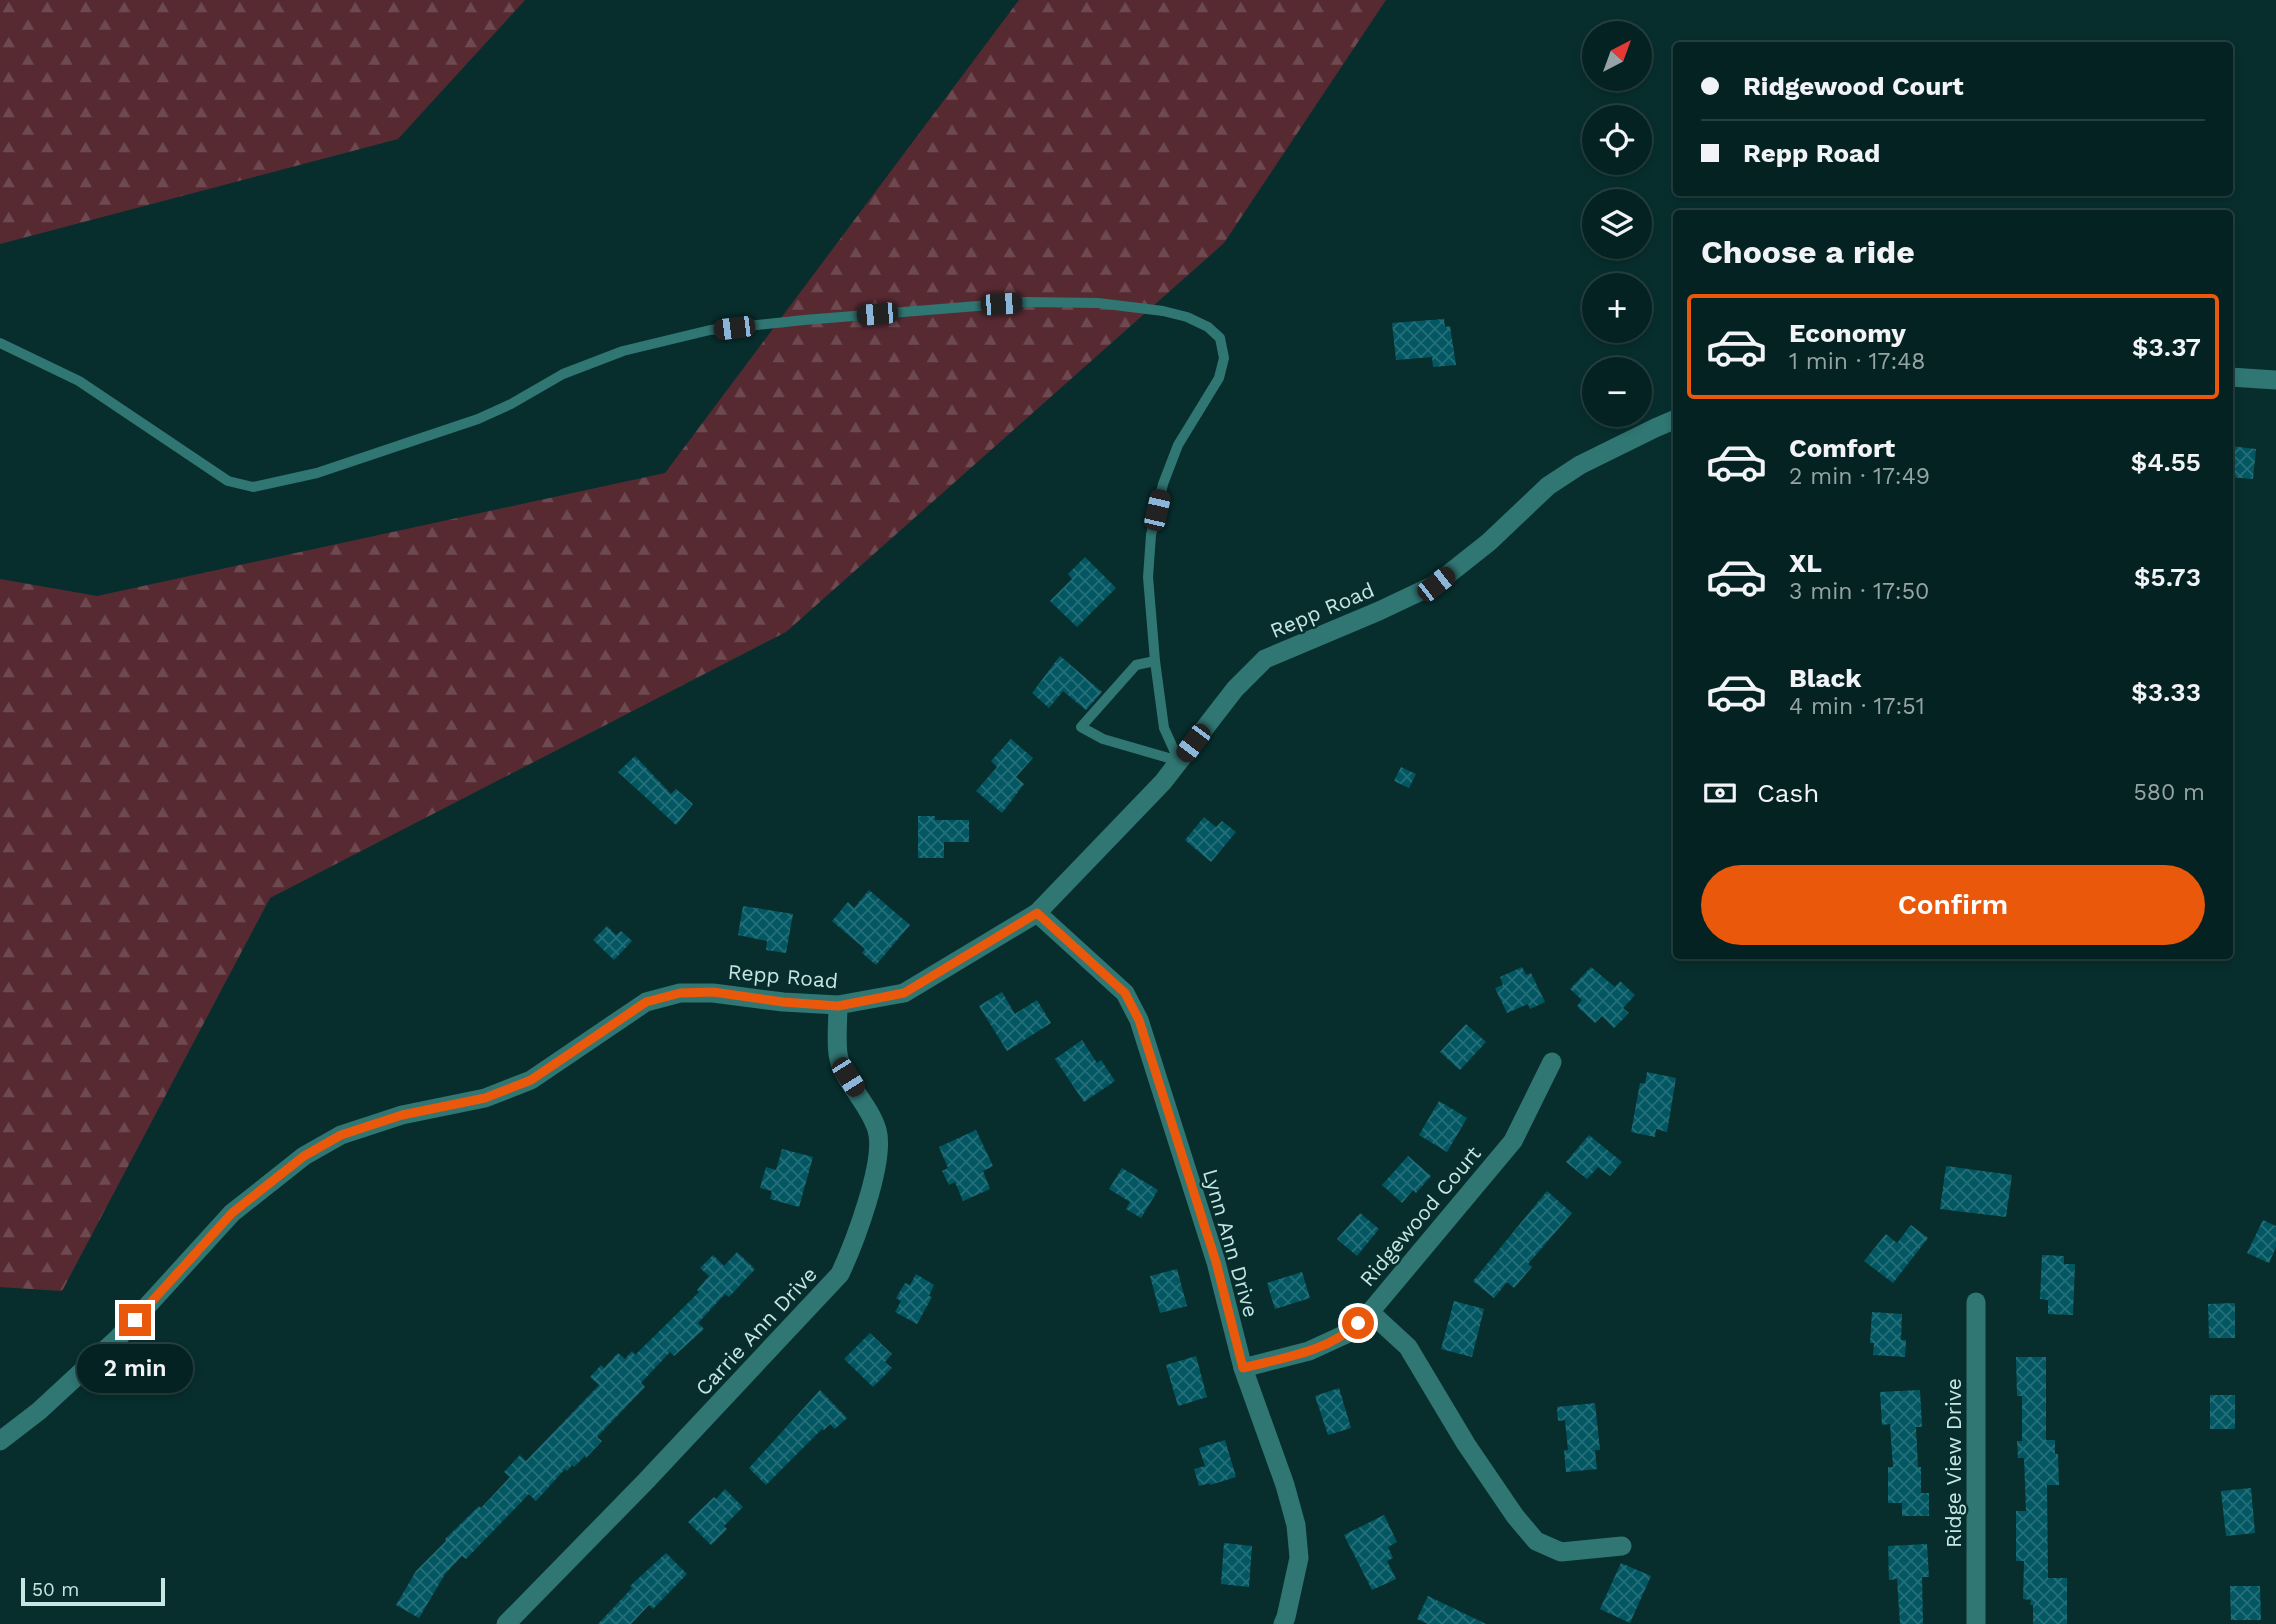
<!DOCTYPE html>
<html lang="en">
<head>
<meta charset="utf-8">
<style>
  :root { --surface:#052222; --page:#0e2a2a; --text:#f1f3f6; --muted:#97a4a5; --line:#263f40; --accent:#ea580c }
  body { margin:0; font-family:"Work Sans",sans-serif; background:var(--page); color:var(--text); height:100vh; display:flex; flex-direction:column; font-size:26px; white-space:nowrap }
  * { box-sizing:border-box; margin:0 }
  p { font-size:23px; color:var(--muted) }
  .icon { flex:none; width:38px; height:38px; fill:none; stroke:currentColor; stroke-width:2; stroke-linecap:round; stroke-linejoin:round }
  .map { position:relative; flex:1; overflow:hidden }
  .sheet { position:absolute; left:1673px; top:210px; width:560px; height:749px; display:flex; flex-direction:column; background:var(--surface); border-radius:7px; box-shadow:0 4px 10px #0003,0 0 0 2px var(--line) }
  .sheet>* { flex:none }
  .banner { position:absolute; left:1673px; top:42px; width:560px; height:154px; border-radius:7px; box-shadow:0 4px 10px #0003,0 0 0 2px var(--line); display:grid; align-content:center; height:154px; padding:0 28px; background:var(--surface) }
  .needle { width:46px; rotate:41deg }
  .controls { position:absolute; left:1582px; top:21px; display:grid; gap:14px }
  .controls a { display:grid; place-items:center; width:70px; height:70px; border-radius:50%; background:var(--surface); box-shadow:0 4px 10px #0003,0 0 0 2px var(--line); font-size:35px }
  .scale { position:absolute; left:21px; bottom:18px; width:144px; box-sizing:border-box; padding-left:7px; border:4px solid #c5e6e3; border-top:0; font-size:19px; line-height:24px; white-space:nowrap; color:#c5e6e3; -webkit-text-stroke:5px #072e2d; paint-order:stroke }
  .end { position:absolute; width:32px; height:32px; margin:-16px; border:9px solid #ea580c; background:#fff; box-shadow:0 0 0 4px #fff }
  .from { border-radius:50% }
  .bubble { position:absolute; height:49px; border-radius:24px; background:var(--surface); box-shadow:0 4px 10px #0003,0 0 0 2px var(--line); font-size:23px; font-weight:600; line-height:49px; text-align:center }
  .car { position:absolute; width:21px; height:42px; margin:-21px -10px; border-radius:9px; box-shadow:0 0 5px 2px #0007; background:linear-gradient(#222 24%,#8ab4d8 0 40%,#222 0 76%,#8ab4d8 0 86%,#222 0) }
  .banner b { display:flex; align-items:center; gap:24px; height:66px; font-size:26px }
  .banner b+b { border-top:2px solid var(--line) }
  .banner i { width:18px; height:18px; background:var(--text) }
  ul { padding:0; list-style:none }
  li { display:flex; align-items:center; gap:21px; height:105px; margin:0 14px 10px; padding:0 14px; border:4px solid transparent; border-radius:7px }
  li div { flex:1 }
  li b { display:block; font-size:26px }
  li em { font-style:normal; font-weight:600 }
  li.selected { border-color:var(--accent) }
  li>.icon { width:63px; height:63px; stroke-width:1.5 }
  h2 { padding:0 28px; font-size:32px; line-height:84px }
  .pay { display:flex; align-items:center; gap:18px; height:77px; padding:0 28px; font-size:26px }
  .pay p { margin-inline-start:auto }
  .primary-button { display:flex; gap:14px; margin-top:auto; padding:14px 28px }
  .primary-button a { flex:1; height:80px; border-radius:42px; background:var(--accent); color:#fff; font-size:28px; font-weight:600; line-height:80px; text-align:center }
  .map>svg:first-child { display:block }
  .forest { fill:url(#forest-firs) }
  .building { fill:url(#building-cross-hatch) }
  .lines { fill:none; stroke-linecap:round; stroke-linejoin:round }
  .service { stroke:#307673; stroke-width:10 }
  .minor { stroke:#307673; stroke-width:19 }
  .tertiary { stroke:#307673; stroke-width:19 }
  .route { stroke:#ea580c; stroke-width:9 }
  .labels { text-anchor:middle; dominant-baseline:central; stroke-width:5; stroke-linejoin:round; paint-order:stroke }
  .street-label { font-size:21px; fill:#c5e6e3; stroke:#072e2d }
</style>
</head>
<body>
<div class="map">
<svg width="2276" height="1624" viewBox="0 0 2276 1624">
  <defs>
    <pattern id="forest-firs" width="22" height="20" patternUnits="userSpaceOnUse" patternTransform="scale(1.75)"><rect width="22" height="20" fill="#572a32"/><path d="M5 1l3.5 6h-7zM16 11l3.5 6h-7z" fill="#6e4950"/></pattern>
    <pattern id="building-cross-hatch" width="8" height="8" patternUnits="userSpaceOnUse" patternTransform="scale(1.75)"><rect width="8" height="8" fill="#025763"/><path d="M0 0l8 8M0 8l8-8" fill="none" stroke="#256f79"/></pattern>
  </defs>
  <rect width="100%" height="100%" fill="#072e2d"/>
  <g class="forest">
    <polygon points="0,0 525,0 398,139 0,244"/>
    <polygon points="1019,0 1386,0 1224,243 786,632 270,898 62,1291 0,1287 0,579 97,596 665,473"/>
  </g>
  <g class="building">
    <polygon points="1444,319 1445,327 1450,326 1456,365 1433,367 1432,357 1396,360 1392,323"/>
    <polygon points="2230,446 2256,449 2253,479 2230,477"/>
    <polygon points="1085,557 1116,588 1077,627 1050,601 1072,579 1068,574"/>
    <polygon points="1060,656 1102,692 1086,710 1063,691 1049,708 1032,693"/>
    <polygon points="1011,739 1033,758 1016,777 1024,784 1002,813 976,791 997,767 991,761"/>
    <polygon points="635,756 671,794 676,789 693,804 676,825 618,772"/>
    <polygon points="1401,767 1416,774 1409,788 1394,781"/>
    <polygon points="918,816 935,816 935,820 969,820 969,842 944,842 944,858 918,858"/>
    <polygon points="1204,817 1216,827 1222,821 1236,832 1211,862 1185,840"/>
    <polygon points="869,890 910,925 876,965 862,953 865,949 832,921 848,902 854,908"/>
    <polygon points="743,906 793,914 786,953 766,950 767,941 738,935"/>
    <polygon points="607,926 616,935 621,931 632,941 614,960 593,940"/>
    <polygon points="1522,967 1526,975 1531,973 1545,1002 1530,1009 1528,1004 1507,1013 1495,988 1503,985 1500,977"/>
    <polygon points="1591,967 1615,987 1620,981 1635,995 1623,1008 1629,1013 1614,1028 1602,1016 1595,1023 1577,1006 1582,1000 1570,989"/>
    <polygon points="1002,992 1015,1014 1037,1000 1051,1023 1007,1051 979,1006"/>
    <polygon points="1466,1024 1486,1042 1460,1070 1440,1052"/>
    <polygon points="1082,1040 1097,1063 1101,1060 1115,1081 1084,1102 1055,1059"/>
    <polygon points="1647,1072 1676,1078 1667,1132 1656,1129 1655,1137 1631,1132 1640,1083 1645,1084"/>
    <polygon points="1439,1101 1467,1118 1447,1152 1419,1135"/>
    <polygon points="976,1130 993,1166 983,1171 990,1189 963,1201 955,1182 949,1185 942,1171 948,1168 939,1147"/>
    <polygon points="1589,1135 1622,1162 1610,1176 1598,1167 1587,1179 1566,1162"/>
    <polygon points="782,1149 813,1157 799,1207 770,1199 772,1191 760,1188 766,1167 776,1170"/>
    <polygon points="1408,1156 1431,1176 1416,1193 1413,1190 1402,1203 1382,1185"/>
    <polygon points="1946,1166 2012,1175 2006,1217 1940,1209"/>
    <polygon points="1122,1168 1158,1190 1141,1218 1126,1209 1130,1202 1109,1189"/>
    <polygon points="1547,1191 1572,1213 1528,1264 1532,1267 1514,1288 1507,1282 1494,1298 1473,1281"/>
    <polygon points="1360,1213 1379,1229 1357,1256 1337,1239"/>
    <polygon points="2263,1220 2276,1226 2276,1247 2269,1263 2247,1253"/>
    <polygon points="1911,1225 1928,1238 1893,1283 1864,1261 1886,1234 1897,1243"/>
    <polygon points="737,1252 755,1269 729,1297 725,1294 698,1323 704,1329 674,1356 670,1352 641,1383 645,1387 597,1437 602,1441 586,1458 585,1456 574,1467 572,1465 567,1471 565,1469 536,1501 529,1494 466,1559 462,1556 445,1574 419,1618 396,1605 416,1571 446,1541 445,1539 479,1506 481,1508 510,1477 504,1472 520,1455 526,1461 599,1385 590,1377 601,1365 604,1368 618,1353 625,1359 632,1351 635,1355 699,1292 697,1290 709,1276 700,1268 713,1255 724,1266"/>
    <polygon points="2042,1255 2064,1256 2064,1264 2075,1264 2073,1315 2048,1314 2048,1300 2040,1299"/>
    <polygon points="1177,1269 1187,1306 1160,1313 1150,1276"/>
    <polygon points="1302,1272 1310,1298 1275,1309 1267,1283"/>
    <polygon points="916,1274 934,1285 929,1296 932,1297 917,1324 895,1312 901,1301 896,1298 905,1283 910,1285"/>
    <polygon points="1454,1301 1484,1309 1472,1357 1441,1349"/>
    <polygon points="2235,1303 2235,1338 2209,1338 2208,1304"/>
    <polygon points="1872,1312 1902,1314 1901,1340 1906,1340 1905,1357 1873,1355 1874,1343 1870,1343"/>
    <polygon points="870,1333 892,1354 885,1362 892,1368 873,1387 844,1359"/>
    <polygon points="1196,1356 1207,1397 1178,1406 1166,1365"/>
    <polygon points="2016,1357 2046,1357 2046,1440 2055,1440 2055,1454 2058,1454 2059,1485 2047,1485 2048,1578 2067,1578 2067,1624 2033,1624 2033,1605 2030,1605 2031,1600 2023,1599 2024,1561 2016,1561 2016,1511 2026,1511 2024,1458 2018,1458 2017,1441 2022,1441 2022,1396 2017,1396"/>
    <polygon points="1339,1388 1351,1428 1328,1435 1315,1396"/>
    <polygon points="820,1390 847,1418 835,1429 830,1424 824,1430 822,1429 766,1485 749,1468"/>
    <polygon points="1920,1390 1922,1427 1916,1427 1918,1467 1921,1467 1921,1493 1929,1493 1929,1516 1902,1516 1902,1503 1888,1503 1888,1467 1893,1467 1890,1424 1882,1425 1880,1392"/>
    <rect x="2210" y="1395" width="25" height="34"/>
    <polygon points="1595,1403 1600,1450 1595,1450 1597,1469 1566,1472 1564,1450 1568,1450 1565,1420 1558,1421 1557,1407"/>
    <polygon points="1225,1440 1236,1477 1210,1485 1210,1483 1199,1486 1194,1469 1205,1466 1199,1448"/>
    <polygon points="2251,1488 2255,1533 2226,1536 2221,1491"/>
    <polygon points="725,1489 743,1507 724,1526 727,1529 711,1545 688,1522 714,1497 716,1499"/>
    <polygon points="1384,1515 1397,1542 1388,1547 1393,1558 1387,1561 1396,1579 1372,1590 1344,1535"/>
    <polygon points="1224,1543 1252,1546 1249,1587 1221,1584"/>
    <polygon points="1927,1544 1929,1577 1922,1577 1923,1624 1900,1624 1897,1579 1889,1580 1888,1546"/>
    <polygon points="666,1553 687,1574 653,1609 649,1605 631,1624 598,1624 632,1588 630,1586"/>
    <polygon points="1621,1563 1651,1576 1630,1623 1600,1609"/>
    <polygon points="2230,1586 2260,1586 2261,1620 2231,1620"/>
    <polygon points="1428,1596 1486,1624 1428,1624 1417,1619"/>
  </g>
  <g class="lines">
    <g class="service">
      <polyline points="0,343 79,381 228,481 253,487 317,473 478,419 511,404 563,374 623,351 710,330 804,320 1026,302 1098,303 1163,311 1187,317 1208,327 1220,338 1224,358 1219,378 1178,445 1163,484 1151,535 1148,577 1155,661 1164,728 1179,761"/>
      <polyline points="1155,661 1136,665 1081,727 1103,739 1179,761"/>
    </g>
    <g class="minor">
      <polyline points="1037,913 1125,993 1139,1020 1216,1262 1243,1368 1285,1485 1296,1525 1299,1558 1286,1617 1283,1624"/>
      <polyline points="1370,1312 1408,1347 1466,1444 1515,1516 1536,1541 1561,1552 1622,1546"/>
      <polyline points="1243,1368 1309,1351 1346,1334 1370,1312 1513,1141 1552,1062"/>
      <path d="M 506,1624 L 645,1482 L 840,1274 C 854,1244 886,1161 877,1130 C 869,1103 842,1081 838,1054 C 836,1038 838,1021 838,1005"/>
      <polyline points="1976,1624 1976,1302"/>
    </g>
    <g class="tertiary">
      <polyline points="2230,377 2276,380"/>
      <polyline points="0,1441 39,1411 118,1338 232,1213 304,1156 341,1135 402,1115 485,1098 531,1080 646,1002 680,993 713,993 783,1002 838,1005 904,993 1037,913 1163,782 1235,689 1265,659 1379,611 1436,584 1489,542 1548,486 1580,465 1655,428 1676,419"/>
    </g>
  </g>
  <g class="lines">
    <path class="route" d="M 135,1320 L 232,1213 L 304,1156 L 341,1135 L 402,1115 L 485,1098 L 531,1080 L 646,1002 L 680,993 L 713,992 L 783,1002 L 838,1006 L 904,993 L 1037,913 L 1125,993 L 1139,1020 L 1216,1262 L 1243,1368 C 1282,1358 1328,1352 1358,1323"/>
  </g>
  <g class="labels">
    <g class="street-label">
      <text transform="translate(1322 610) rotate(-23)">Repp Road</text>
      <text transform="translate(783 976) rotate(5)">Repp Road</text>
      <text transform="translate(1420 1216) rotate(-50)">Ridgewood Court</text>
      <text transform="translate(1231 1243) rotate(74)">Lynn Ann Drive</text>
      <text transform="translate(756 1331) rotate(-47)">Carrie Ann Drive</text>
      <text transform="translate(1953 1463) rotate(-90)">Ridge View Drive</text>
    </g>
  </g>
</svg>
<div class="controls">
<a><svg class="needle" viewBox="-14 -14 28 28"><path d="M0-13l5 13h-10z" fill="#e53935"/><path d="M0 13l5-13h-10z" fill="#97a4a5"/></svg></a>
<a><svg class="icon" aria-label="locate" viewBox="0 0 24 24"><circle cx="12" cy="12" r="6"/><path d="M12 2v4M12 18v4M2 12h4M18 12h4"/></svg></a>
<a><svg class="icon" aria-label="layers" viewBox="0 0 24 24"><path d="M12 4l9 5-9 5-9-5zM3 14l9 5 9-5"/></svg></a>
<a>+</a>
<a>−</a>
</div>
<div class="scale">50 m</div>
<i class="end from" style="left:1358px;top:1323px"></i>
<i class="end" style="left:135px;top:1320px"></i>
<div class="bubble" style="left:77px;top:1344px;width:116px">2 min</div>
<i class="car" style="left:1001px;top:304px;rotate:86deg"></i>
<i class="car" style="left:877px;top:314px;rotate:265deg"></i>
<i class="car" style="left:734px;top:328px;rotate:263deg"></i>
<i class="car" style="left:1157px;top:510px;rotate:13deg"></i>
<i class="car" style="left:1436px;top:584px;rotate:52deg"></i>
<i class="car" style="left:1193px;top:743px;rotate:217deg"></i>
<i class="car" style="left:848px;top:1077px;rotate:148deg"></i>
<div class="banner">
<b><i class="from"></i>Ridgewood Court</b>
<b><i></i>Repp Road</b>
</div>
<section class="sheet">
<h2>Choose a ride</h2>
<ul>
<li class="selected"><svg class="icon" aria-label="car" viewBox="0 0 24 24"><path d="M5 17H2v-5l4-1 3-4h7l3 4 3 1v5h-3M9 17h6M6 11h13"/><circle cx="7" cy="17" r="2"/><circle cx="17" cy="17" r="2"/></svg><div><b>Economy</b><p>1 min · 17:48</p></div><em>$3.37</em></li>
<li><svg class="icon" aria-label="car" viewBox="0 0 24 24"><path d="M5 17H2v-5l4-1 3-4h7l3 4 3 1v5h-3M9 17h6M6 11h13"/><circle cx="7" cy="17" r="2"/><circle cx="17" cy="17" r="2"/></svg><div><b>Comfort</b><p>2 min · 17:49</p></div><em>$4.55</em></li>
<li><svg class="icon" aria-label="car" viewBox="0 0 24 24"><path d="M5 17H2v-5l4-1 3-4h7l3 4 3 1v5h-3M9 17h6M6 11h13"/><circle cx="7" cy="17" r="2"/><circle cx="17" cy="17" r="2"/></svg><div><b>XL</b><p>3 min · 17:50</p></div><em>$5.73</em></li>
<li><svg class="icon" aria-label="car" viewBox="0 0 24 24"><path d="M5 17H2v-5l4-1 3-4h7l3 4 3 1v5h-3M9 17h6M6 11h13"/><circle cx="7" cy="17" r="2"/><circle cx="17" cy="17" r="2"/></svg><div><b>Black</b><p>4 min · 17:51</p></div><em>$3.33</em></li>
</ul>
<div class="pay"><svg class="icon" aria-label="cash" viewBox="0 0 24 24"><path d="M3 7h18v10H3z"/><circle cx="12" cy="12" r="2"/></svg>Cash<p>580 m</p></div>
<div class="primary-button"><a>Confirm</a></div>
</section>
</div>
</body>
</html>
